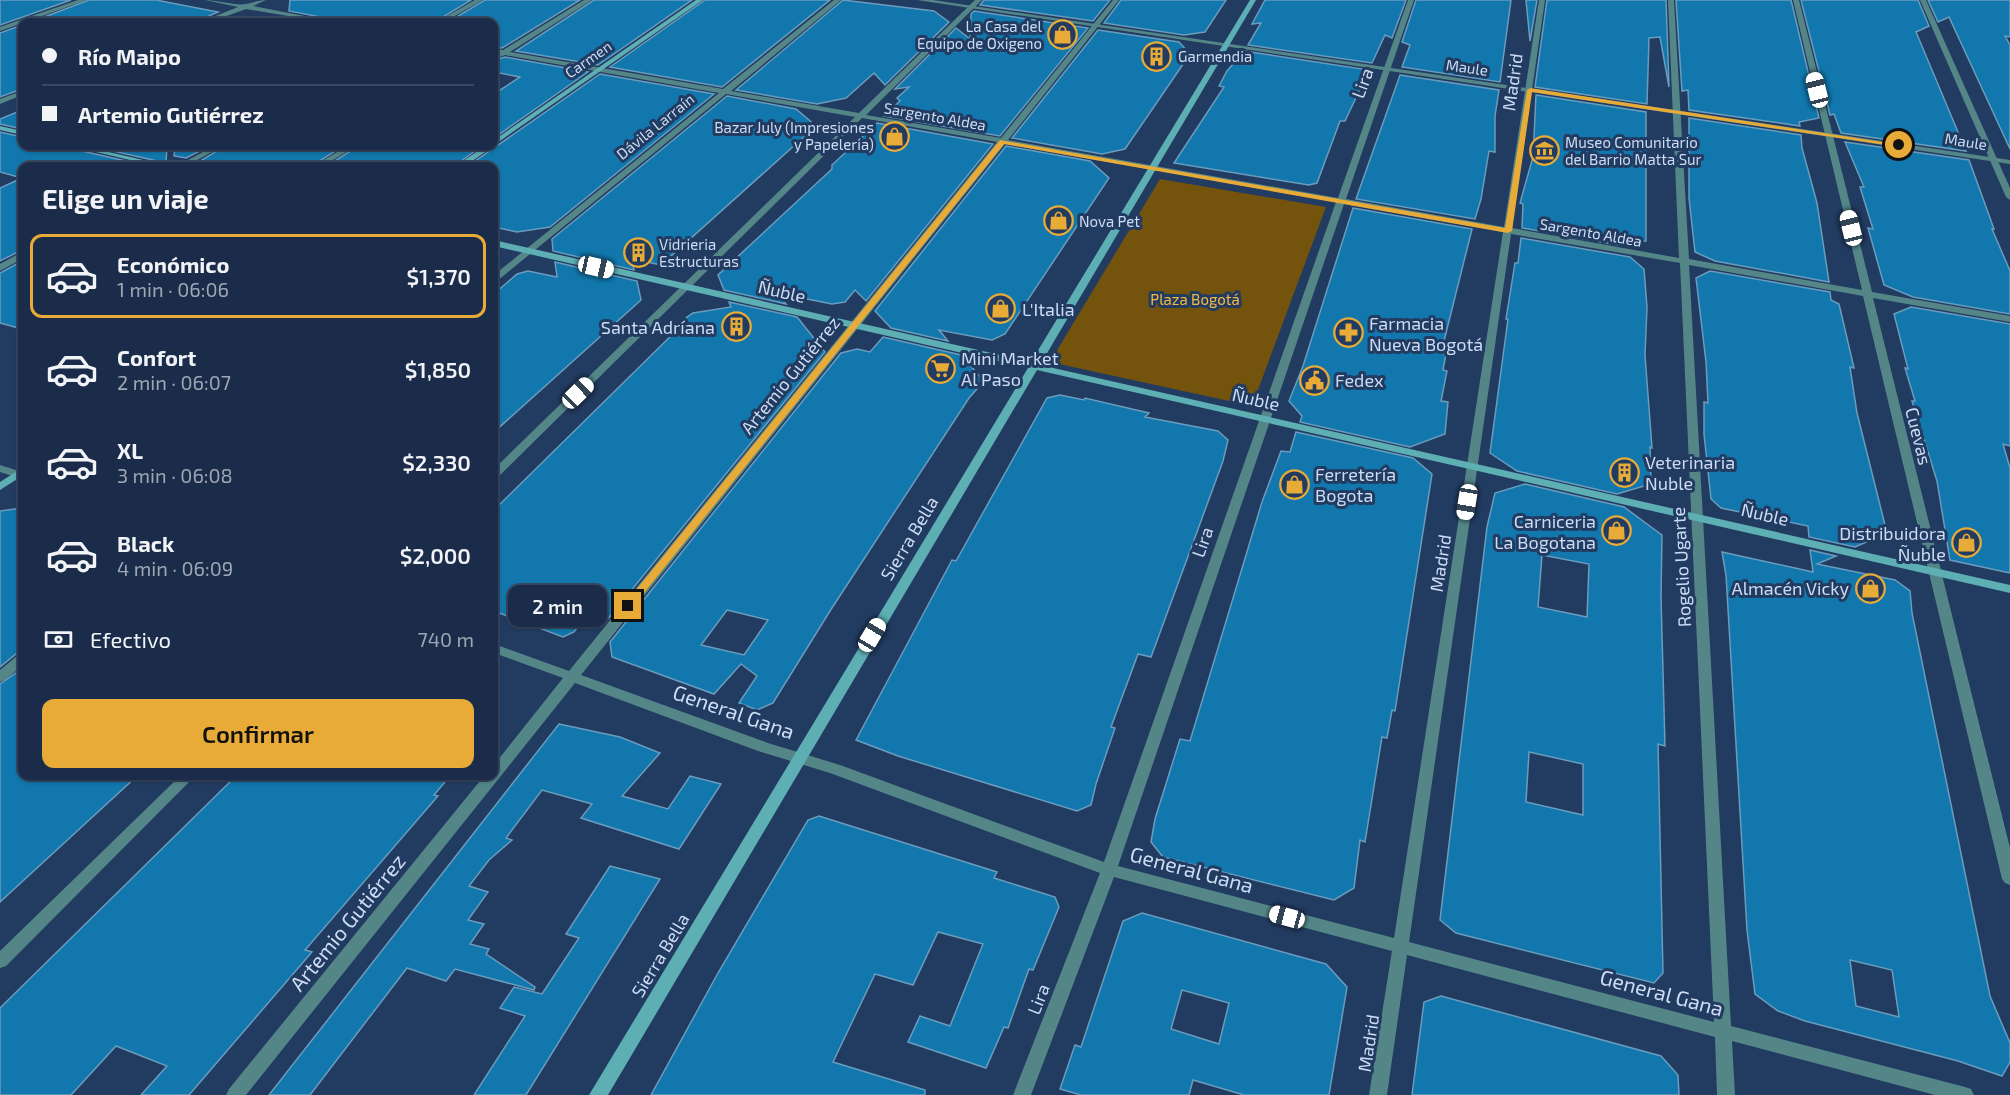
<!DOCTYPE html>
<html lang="es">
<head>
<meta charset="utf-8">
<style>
  :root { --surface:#1a2c49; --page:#273853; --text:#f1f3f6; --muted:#9fa7b4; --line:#384861; --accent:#e8ab37 }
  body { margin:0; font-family:"Exo 2",sans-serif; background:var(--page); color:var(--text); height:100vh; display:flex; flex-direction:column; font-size:22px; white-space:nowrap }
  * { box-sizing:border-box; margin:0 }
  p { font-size:20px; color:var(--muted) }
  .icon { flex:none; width:33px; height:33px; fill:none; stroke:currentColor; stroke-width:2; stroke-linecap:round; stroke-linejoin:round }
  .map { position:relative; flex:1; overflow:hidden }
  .drawer { position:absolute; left:18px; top:162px; width:480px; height:618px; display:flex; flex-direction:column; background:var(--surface); border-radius:12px; box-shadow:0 2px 4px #0004,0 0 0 2px var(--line) }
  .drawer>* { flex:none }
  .guide { position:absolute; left:18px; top:18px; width:480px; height:132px; border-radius:12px; box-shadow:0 2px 4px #0004,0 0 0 2px var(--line); display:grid; align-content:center; height:132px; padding:0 24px; background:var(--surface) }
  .end { position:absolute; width:27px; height:27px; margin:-14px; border:8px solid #e8ab37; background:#111; box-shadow:0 0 0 3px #111 }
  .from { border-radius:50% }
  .bubble { position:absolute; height:42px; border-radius:12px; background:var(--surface); box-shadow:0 2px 4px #0004,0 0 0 2px var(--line); font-size:20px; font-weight:600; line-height:42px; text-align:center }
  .car { position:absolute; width:18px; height:36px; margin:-18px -9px; border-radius:8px; box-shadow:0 0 4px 2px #0007; background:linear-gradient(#fff 24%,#345 0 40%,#fff 0 76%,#345 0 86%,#fff 0) }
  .guide b { display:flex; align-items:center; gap:21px; height:57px; font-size:22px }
  .guide b+b { border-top:2px solid var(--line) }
  .guide i { width:15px; height:15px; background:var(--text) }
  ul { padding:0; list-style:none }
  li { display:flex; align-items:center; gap:18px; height:84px; margin:0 12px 9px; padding:0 12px; border:3px solid transparent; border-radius:12px }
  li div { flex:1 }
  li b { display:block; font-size:22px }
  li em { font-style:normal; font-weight:600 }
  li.on { border-color:var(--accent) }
  li>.icon { width:54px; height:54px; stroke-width:1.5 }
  h2 { padding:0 24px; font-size:27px; line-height:72px }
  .pay { display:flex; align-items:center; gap:15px; height:66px; padding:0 24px; font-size:22px }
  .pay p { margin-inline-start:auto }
  .button { display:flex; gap:12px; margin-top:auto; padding:12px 24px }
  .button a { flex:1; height:69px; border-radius:12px; background:var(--accent); color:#111; font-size:24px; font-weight:600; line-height:69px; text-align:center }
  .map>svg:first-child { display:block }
  .green { fill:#74530d }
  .building { fill:#1177ac; stroke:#6a9cbe; stroke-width:1.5; fill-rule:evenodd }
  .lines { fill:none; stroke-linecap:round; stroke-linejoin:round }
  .minor { fill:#548688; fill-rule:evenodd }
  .tertiary { fill:#548688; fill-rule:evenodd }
  .secondary { fill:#5dafb3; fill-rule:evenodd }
  .route { fill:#e8ab37 }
  .labels { text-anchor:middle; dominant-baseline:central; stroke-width:6; stroke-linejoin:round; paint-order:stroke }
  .far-poi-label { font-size:15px; fill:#cddcf4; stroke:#223b61; text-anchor:start }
  .far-street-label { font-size:15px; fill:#cddcf4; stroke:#223b61 }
  .far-park-label { font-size:15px; fill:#f9ba44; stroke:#223b61 }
  .street-label { font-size:18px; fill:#cddcf4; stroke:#223b61 }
  .poi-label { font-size:18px; fill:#cddcf4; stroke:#223b61; text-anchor:start }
  .near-street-label { font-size:21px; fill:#cddcf4; stroke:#223b61 }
</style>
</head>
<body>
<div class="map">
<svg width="2010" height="1095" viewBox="0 0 2010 1095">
  <rect width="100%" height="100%" fill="#223b61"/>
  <polygon class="green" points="1160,179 1326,207 1252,406 1050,362"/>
  <g class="building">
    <polygon points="0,0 71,0 0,25"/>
    <polygon points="89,0 156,0 218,12 202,19 200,22 31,22"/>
    <polygon points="290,0 471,0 435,22 338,22 336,20 289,11"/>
    <polygon points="485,0 580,0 502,48 494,47 494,22 448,22"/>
    <polygon points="594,0 692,0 598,65 516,51"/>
    <polygon points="705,0 830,0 722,87 610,67"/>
    <polygon points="843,0 934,11 949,22 885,85 874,73 846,98 817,104 736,90"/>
    <polygon points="984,0 1110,0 1093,21 980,5"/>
    <polygon points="1121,0 1226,0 1205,32 1184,35 1104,23"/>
    <polygon points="1265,0 1406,0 1392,38 1385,35 1372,63 1248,45 1261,23 1252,24"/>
    <polygon points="1416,0 1511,0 1500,82 1402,67 1410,45 1402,42"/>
    <polygon points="1526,0 1537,0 1530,41"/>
    <polygon points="1547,0 1666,0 1669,87 1660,37 1649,38 1647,104 1535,87"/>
    <polygon points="1676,0 1791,0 1819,118 1799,122 1800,126 1689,110 1688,90 1682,91"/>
    <polygon points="1801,0 1918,0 1929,26 1916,32 1966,151 1841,133 1834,114 1830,115"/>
    <polygon points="1928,0 2010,0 2010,37 2005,36 2010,45 2010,149 1949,17 1938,22"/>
    <polygon points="974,11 1088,28 1000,136 884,116 900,101 897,98 909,87 895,89 956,28 970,39 971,14"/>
    <polygon points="22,25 22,89 0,97 0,33"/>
    <polygon points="1098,30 1179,42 1190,54 1125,149 1102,154 1012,138"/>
    <polygon points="1244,51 1369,70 1345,121 1340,121 1317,183 1309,185 1174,163 1224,87 1219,86 1227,71"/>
    <polygon points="494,55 499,59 505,57 588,72 494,138 494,94 520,77 494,72"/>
    <polygon points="600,74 714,94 550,227 517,232 494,227 494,166 468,166"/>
    <polygon points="1400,75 1499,90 1495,116 1495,152 1489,151 1481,199 1475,219 1356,199"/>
    <polygon points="1536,95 1646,112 1646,241 1618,245 1522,228 1523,204 1520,203 1533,157"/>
    <polygon points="727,96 796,109 816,126 661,265 632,259 634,270 553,251 552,239"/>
    <polygon points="22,110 22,129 0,124 0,119"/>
    <polygon points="1689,118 1801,135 1802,148 1817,203 1829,282 1715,261 1695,252 1689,198"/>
    <polygon points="877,123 993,144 866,301 855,290 845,302 832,304 777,293 786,304 724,290 718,275 832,169 832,165"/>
    <polygon points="0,132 22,137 22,146 68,146 69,148 148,166 22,166 22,178 0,172"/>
    <polygon points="1845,142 1969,160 1994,229 1992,229 2010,271 2010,314 1913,297 1884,285 1868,228 1873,229 1860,187 1864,187"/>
    <polygon points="91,146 167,146 166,163"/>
    <polygon points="175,146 210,146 186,158 174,156"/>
    <polygon points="225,146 343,146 312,166 228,166 200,161"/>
    <polygon points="358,146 482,146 454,166 327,166"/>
    <polygon points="1006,146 1090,161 1109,178 1005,334 992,340 939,330 948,341 891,328 875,311"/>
    <polygon points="22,178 22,250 0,261 0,188"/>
    <polygon points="1353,208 1472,229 1441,353 1446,354 1443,370 1447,371 1441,401 1448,402 1445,434 1410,447 1300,422 1302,416 1289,401 1303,366"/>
    <polygon points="1521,238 1630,257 1644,269 1647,307 1645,355 1652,448 1650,447 1651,484 1617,494 1517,471 1490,453 1508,319 1506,319 1515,263 1518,263"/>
    <polygon points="22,261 22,329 0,323 0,273"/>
    <polygon points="555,262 637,281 641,300 494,432 494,294 517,274 528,271 557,277"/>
    <polygon points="1710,271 1830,292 1831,300 1839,304 1854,368 1850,367 1857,413 1887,533 1855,547 1809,537 1808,526 1721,508 1711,499 1704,434 1704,402 1708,403 1706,362 1696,278"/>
    <polygon points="729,302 797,317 825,352 608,619 605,593 574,632 563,637 494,611 494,510 683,324 683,320 693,313 731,307"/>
    <polygon points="1911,307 2010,324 2010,446 2003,444 2010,468 2010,573 1950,560 1937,481 1912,401 1915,401 1905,368 1908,369 1894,314"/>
    <path d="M 883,337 L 961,355 L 984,381 L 969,398 L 830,611 L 773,703 L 757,710 L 739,703 L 757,676 L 741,664 L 714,694 L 612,657 L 610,642 L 841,353 L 857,349 L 870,352 ZM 727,610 L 768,620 L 744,655 L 701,645 Z"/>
    <polygon points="1060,395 1084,400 1085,398 1149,413 1145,417 1218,431 1228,440 1223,461 1151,657 1138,654 1111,727 1115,728 1096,784 1091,805 1077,811 898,756 856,740 952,560 956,561 1047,398"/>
    <polygon points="1296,432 1413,458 1432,474 1395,711 1392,710 1387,738 1382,737 1365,842 1360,840 1354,888 1334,900 1163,857 1151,842 1155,819 1180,739 1190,741 1262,502 1281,451 1290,452"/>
    <path d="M 1525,484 L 1624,507 L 1662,535 L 1661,597 L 1665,746 L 1658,744 L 1663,973 L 1654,983 L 1456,933 L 1440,920 L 1487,527 L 1495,493 ZM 1542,555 L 1589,564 L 1587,617 L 1538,607 ZM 1529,752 L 1583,764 L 1583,815 L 1526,802 Z"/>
    <polygon points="22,508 22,652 16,654 0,667 0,511"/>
    <path d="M 1810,550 L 1836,556 L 1817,564 L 1895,580 L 1910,591 L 1912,613 L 1990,996 L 2010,1043 L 2010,1062 L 2002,1076 L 1958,1061 L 1805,1021 L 1778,1011 L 1755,994 L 1747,930 L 1726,575 L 1722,552 L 1813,572 ZM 1850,960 L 1892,970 L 1899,1017 L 1856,1006 Z"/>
    <polygon points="22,669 22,776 137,776 0,902 0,684"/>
    <polygon points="559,724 620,737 660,753 622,796 668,809 690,776 721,784 679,849 581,818 592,804 542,790 506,838 512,840 489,860 469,886 488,892 468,920 484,924 470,944 489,949 486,954 535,987 534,990 455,969 446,981 407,968 310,1095 269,1095"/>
    <polygon points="236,776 370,776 383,779 386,776 450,776 434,795 438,796 305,950 312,952 189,1095 141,1095 167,1066 116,1046 71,1095 0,1095 0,1008"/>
    <polygon points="819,816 997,872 994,878 1055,897 1059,907 1033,970 1029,969 1008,1028 1004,1027 986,1068 908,1042 920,1016 950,1026 983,944 938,932 913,985 875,974 833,1062 925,1090 925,1095 651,1095 718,973 808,820"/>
    <polygon points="610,866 660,879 526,1095 474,1095 525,1016 500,1008 514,987 542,994 579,938 566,934"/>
    <path d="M 1142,913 L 1326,964 L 1347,987 L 1329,1095 L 1244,1095 L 1193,1080 L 1189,1095 L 1081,1095 L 1060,1089 L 1075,1045 L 1081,1047 L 1123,921 ZM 1182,990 L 1229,1003 L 1219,1044 L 1171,1029 Z"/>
    <polygon points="1441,996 1661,1056 1678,1075 1679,1095 1412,1095 1424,1002"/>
  </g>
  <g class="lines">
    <g class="minor">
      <polygon points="78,0 87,0 0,31 0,27"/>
      <path d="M 205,0 C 217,0 237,6 246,4 C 253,3 258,0 266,0 L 253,6 L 336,22 L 324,22 L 246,9 L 210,22 L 202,22 L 203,21 L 238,7 Z"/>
      <polygon points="475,0 483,0 444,22 437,22"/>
      <path d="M 584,0 L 592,0 L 510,52 L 723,89 L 834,0 L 841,0 L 731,91 L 859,113 L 975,0 L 982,0 L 866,115 L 1001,138 L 1113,0 L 1119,0 L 1008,140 L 1338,198 L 1408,0 L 1414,0 L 1346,199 L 1504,227 L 1539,0 L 1545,0 L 1512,228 L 1679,258 L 1668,0 L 1674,0 L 1689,259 L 1862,290 L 1793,0 L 1799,0 L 1872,292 L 2010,316 L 2010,322 L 1873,298 L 2010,848 L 2010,885 L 2005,883 L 2002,879 L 1863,296 L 1689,265 L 1731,1026 L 1965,1087 L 1971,1089 L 1974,1095 L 1935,1095 L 1732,1041 L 1735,1095 L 1717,1095 L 1715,1037 L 1407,955 L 1387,1095 L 1369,1095 L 1392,951 L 1114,877 L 1031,1095 L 1013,1095 L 1100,873 L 830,773 L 758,751 L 575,683 L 246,1095 L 226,1095 L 229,1089 L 484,776 L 494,776 L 494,765 L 563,678 L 494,653 L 494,644 L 569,671 L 997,142 L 862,118 L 498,477 L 494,478 L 494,469 L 855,117 L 726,94 L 497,281 L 494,282 L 494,275 L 719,93 L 505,55 L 500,57 L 494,53 L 494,49 L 503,50 ZM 1005,144 L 1336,202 L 1104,862 L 840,765 L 768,743 L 581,675 ZM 1344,204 L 1503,232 L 1394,938 L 1118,866 ZM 1511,234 L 1680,263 L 1714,1022 L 1409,942 Z"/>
      <polygon points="1920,0 1926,0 2010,188 2010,200 2006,197"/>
      <polygon points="22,91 22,95 0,104 0,99"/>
      <polygon points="214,146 223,146 186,166 177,166"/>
      <polygon points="347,146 356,146 323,166 314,166"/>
      <polygon points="22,252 22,259 0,271 0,264"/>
      <polygon points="0,465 22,472 22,479 0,472"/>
      <polygon points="22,654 22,666 5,680 0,682 0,670 17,656"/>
      <polygon points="180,776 195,776 6,966 0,968 0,951"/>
    </g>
    <polygon class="tertiary" points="917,0 933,0 2010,160 2010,164"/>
    <g class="secondary">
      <polygon points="696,0 703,0 494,145 494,140"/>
      <polygon points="1250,0 1256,0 1040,365 2010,585 2010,593 1037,370 608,1095 589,1095 1028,368 494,246 494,240 1031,362"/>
      <polygon points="0,126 22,131 22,135 0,130"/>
      <polygon points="70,146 83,146 169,166 156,166"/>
      <polygon points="485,146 494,146 465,166 456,166"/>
      <polygon points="22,468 22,476 0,490 0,482"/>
    </g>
  </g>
  <polygon class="route" points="1530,88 1902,145 1899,147 1532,92 1512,231 1508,233 1004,144 632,608 628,609 623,606 1000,140 1505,228 1527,90"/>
  <defs>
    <symbol id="shop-ring" viewBox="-11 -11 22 22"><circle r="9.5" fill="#223b61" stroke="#e8ab37" stroke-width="1.5"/><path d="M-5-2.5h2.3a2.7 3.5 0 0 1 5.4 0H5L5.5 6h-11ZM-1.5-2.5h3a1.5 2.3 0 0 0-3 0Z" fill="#e8ab37"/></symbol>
    <symbol id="building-ring" viewBox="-11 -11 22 22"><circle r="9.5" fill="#223b61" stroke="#e8ab37" stroke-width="1.5"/><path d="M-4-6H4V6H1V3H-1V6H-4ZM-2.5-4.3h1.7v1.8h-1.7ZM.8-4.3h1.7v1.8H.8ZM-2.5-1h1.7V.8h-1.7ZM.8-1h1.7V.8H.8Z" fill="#e8ab37"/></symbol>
    <symbol id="museum-ring" viewBox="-11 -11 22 22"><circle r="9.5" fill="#223b61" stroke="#e8ab37" stroke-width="1.5"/><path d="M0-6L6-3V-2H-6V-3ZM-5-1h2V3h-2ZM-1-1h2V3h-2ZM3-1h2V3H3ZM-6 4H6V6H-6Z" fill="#e8ab37"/></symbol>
    <symbol id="pharmacy-ring" viewBox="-11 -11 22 22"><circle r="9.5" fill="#223b61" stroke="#e8ab37" stroke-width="1.5"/><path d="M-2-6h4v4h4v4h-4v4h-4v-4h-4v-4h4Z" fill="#e8ab37"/></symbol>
    <symbol id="supermarket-ring" viewBox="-11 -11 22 22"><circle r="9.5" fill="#223b61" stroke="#e8ab37" stroke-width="1.5"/><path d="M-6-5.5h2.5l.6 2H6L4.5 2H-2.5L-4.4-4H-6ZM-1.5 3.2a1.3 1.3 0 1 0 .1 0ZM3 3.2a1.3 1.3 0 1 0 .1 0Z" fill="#e8ab37"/></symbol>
    <symbol id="civic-ring" viewBox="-11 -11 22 22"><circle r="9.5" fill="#223b61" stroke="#e8ab37" stroke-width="1.5"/><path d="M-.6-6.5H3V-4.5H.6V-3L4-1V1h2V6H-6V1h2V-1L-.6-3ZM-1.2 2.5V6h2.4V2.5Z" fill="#e8ab37"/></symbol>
  </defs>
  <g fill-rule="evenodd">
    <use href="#shop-ring" x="1046" y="18" width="33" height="33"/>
    <use href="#building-ring" x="1140" y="40" width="33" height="33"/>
    <use href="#shop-ring" x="878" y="120" width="33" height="33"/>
    <use href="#museum-ring" x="1528" y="134" width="33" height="33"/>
    <use href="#shop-ring" x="1042" y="204" width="33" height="33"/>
    <use href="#building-ring" x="622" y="236" width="33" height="33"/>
    <use href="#shop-ring" x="984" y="292" width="33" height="33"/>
    <use href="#building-ring" x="720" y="310" width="33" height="33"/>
    <use href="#pharmacy-ring" x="1332" y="316" width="33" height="33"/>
    <use href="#supermarket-ring" x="924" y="352" width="33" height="33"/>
    <use href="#civic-ring" x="1298" y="364" width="33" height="33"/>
    <use href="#building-ring" x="1608" y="456" width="33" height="33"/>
    <use href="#shop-ring" x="1278" y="468" width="33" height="33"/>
    <use href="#shop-ring" x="1600" y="514" width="33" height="33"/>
    <use href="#shop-ring" x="1950" y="526" width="33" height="33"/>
    <use href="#shop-ring" x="1854" y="572" width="33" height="33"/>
  </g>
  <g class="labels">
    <g class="far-poi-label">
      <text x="1042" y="26" text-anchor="end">La Casa del<tspan x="1042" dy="17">Equipo de Oxigeno</tspan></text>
      <text x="1178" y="56">Garmendia</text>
      <text x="874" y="127" text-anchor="end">Bazar July (Impresiones<tspan x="874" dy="17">y Papeleria)</tspan></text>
      <text x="1565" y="142">Museo Comunitario<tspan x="1565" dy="17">del Barrio Matta Sur</tspan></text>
      <text x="1079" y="221">Nova Pet</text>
      <text x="659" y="244">Vidrieria<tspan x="659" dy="17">Estructuras</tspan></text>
    </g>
    <g class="far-street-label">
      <text transform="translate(588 59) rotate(-35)">Carmen</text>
      <text transform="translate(1467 67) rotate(8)">Maule</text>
      <text transform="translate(935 116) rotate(10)">Sargento Aldea</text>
      <text transform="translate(655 126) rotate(-39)">Dávila Larraín</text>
      <text transform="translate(1966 141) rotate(9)">Maule</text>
      <text transform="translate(1591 232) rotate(10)">Sargento Aldea</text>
    </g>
    <g class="far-park-label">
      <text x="1195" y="299">Plaza Bogotá</text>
    </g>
    <g class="street-label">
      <text transform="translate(1512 82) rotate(-82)">Madrid</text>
      <text transform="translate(1362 83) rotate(-70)">Lira</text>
      <text transform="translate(782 291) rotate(13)">Ñuble</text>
      <text transform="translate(790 375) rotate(-51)">Artemio Gutiérrez</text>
      <text transform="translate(1256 399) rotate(13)">Ñuble</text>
      <text transform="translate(1919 436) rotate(76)">Cuevas</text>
      <text transform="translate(1765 514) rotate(13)">Ñuble</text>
      <text transform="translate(909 538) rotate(-59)">Sierra Bella</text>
      <text transform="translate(1202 542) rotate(-71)">Lira</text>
      <text transform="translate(1440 563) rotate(-81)">Madrid</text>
      <text transform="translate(1681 567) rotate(-93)">Rogelio Ugarte</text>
      <text transform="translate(660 955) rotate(-59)">Sierra Bella</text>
      <text transform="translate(1038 999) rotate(-69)">Lira</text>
      <text transform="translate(1368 1043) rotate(-81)">Madrid</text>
    </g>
    <g class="poi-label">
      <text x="1022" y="309">L'Italia</text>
      <text x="1369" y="323">Farmacia<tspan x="1369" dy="21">Nueva Bogotá</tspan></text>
      <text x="715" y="327" text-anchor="end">Santa Adríana</text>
      <text x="961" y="358">Mini Market<tspan x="961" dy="21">Al Paso</tspan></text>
      <text x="1335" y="380">Fedex</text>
      <text x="1645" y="462">Veterinaria<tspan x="1645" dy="21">Nuble</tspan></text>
      <text x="1315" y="474">Ferretería<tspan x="1315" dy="21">Bogota</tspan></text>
      <text x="1596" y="521" text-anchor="end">Carniceria<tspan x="1596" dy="21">La Bogotana</tspan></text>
      <text x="1946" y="533" text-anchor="end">Distribuidora<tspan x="1946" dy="21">Ñuble</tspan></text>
      <text x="1849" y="588" text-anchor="end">Almacén Vicky</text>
    </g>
    <g class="near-street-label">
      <text transform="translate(734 711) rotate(19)">General Gana</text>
      <text transform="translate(1192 869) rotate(15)">General Gana</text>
      <text transform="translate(347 922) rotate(-51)">Artemio Gutiérrez</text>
      <text transform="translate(1662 992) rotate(15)">General Gana</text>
    </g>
  </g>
</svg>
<i class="end from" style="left:1899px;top:145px"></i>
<i class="end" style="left:628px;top:606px"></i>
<div class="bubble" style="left:508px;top:585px;width:99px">2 min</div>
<i class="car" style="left:1817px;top:90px;rotate:346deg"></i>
<i class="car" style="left:1851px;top:228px;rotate:346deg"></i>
<i class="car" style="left:596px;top:267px;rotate:103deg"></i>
<i class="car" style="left:578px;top:393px;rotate:46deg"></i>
<i class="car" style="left:1467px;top:502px;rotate:189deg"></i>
<i class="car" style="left:872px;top:635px;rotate:31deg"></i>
<i class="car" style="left:1287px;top:917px;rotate:285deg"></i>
<div class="guide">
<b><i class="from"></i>Río Maipo</b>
<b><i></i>Artemio Gutiérrez</b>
</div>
<section class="drawer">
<h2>Elige un viaje</h2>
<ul>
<li class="on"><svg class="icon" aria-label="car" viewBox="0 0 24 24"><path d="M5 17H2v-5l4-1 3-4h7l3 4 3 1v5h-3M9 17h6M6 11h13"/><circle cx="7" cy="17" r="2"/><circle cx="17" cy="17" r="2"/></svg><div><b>Económico</b><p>1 min · 06:06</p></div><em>$1,370</em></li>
<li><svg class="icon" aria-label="car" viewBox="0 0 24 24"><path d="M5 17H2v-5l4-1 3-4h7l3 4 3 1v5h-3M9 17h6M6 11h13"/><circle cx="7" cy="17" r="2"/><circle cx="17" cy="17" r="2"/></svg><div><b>Confort</b><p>2 min · 06:07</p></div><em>$1,850</em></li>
<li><svg class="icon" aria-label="car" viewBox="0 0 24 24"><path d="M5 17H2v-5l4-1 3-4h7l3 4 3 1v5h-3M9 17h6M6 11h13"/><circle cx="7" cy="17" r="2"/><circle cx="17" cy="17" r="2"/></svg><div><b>XL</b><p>3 min · 06:08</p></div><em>$2,330</em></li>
<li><svg class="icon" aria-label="car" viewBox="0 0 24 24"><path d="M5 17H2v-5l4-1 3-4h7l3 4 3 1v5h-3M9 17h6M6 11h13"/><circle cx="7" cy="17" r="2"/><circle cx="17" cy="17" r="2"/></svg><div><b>Black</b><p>4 min · 06:09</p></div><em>$2,000</em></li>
</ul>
<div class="pay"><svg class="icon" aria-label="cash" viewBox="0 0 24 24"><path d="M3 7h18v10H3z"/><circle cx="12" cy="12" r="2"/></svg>Efectivo<p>740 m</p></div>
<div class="button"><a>Confirmar</a></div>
</section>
</div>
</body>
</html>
